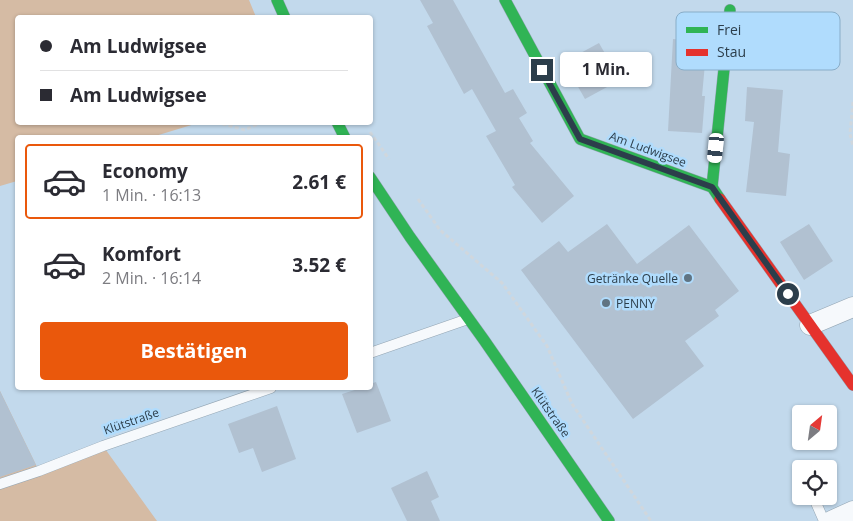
<!DOCTYPE html>
<html lang="de">
<head>
<meta charset="utf-8">
<style>
  :root { --surface:#fff; --page:#f2f2f3; --text:#2b2b33; --muted:#7c7c81; --line:#e1e1e2; --accent:#ea580c }
  body { margin:0; font-family:"Open Sans",sans-serif; background:var(--page); color:var(--text); height:100vh; display:flex; flex-direction:column; font-size:19px; white-space:nowrap }
  * { box-sizing:border-box; margin:0 }
  p { font-size:16px; color:var(--muted) }
  .icon { flex:none; width:28px; height:28px; fill:none; stroke:currentColor; stroke-width:2; stroke-linecap:round; stroke-linejoin:round }
  .map { position:relative; flex:1; overflow:hidden }
  .details { position:absolute; left:15px; top:135px; width:358px; height:255px; display:flex; flex-direction:column; background:var(--surface); border-radius:5px; box-shadow:0 1px 4px #0004 }
  .details>* { flex:none }
  .hud { position:absolute; left:15px; top:15px; width:358px; height:110px; border-radius:5px; box-shadow:0 1px 4px #0004; display:grid; align-content:center; height:110px; padding:0 25px; background:var(--surface) }
  .needle { width:32px; rotate:29deg }
  .controls { position:absolute; left:792px; top:405px; display:grid; gap:10px }
  .controls a { display:grid; place-items:center; width:45px; height:45px; border-radius:5px; background:var(--surface); box-shadow:0 1px 4px #0004; font-size:25px }
  .end { position:absolute; width:22px; height:22px; margin:-11px; border:6px solid #2c3e4b; background:#fff; box-shadow:0 0 0 2px #fff }
  .from { border-radius:50% }
  .bubble { position:absolute; height:35px; border-radius:5px; background:var(--surface); box-shadow:0 1px 4px #0004; font-size:16px; font-weight:700; line-height:35px; text-align:center }
  .car { position:absolute; width:15px; height:30px; margin:-15px -8px; border-radius:6px; box-shadow:0 0 4px 1px #0007; background:linear-gradient(#fff 24%,#345 0 40%,#fff 0 76%,#345 0 86%,#fff 0) }
  .hud b { display:flex; align-items:center; gap:18px; height:48px; font-size:19px }
  .hud b+b { border-top:1px solid var(--line) }
  .hud i { width:12px; height:12px; background:var(--text) }
  ul { padding:9px 0 0; list-style:none }
  li { display:flex; align-items:center; gap:15px; height:75px; margin:0 10px 8px; padding:0 15px; border:2px solid transparent; border-radius:5px }
  li div { flex:1 }
  li b { display:block; font-size:19px }
  li em { font-style:normal; font-weight:700 }
  li.on { border-color:var(--accent) }
  li>.icon { width:45px; height:45px; stroke-width:1.5 }
  .cta { display:flex; gap:10px; margin-top:auto; padding:10px 25px }
  .cta a { flex:1; height:58px; border-radius:5px; background:var(--accent); color:#fff; font-size:20px; font-weight:700; line-height:58px; text-align:center }
  .map>svg:first-child { display:block }
  .green { fill:#d5bba4 }
  .building { fill:#b1c1d1 }
  .lines { fill:none; stroke-linecap:round; stroke-linejoin:round }
  .lane-casing { stroke:#93a5b3; stroke-width:11 }
  .street-casing { stroke:#93a5b3; stroke-width:21 }
  .fast-casing { stroke:#93a5b3; stroke-width:12 }
  .jam-casing { stroke:#93a5b3; stroke-width:12 }
  .path { stroke:#d0d7dd; stroke-width:3; stroke-dasharray:4 2.5; stroke-linecap:butt }
  .lane { stroke:#f6f9fc; stroke-width:10 }
  .street { stroke:#f6f9fc; stroke-width:20 }
  .fast { stroke:#30b455; stroke-width:11 }
  .jam { stroke:#e5322d; stroke-width:11 }
  .route { stroke:#2c3e4b; stroke-width:6 }
  .poi-dot { fill:#607483; stroke:#b0dcfd; stroke-width:2 }
  .labels { text-anchor:middle; dominant-baseline:central; stroke-width:5; stroke-linejoin:round; paint-order:stroke }
  .street-label { font-size:12px; fill:#2c3e4b; stroke:#b0dcfd }
  .poi-label { font-size:12px; fill:#2c3e4b; stroke:#b0dcfd; text-anchor:end }
  .key { fill:#b0dcfd; stroke:#88adc8; stroke-width:1 }
  .key-label { font-size:14px; fill:#2c3e4b }
</style>
</head>
<body>
<div class="map">
<svg width="853" height="521" viewBox="0 0 853 521">
  <rect width="100%" height="100%" fill="#c2d9ec"/>
  <g class="green">
    <polygon points="0,0 249,0 256,17 18,18 18,122 198,123 152,137 18,138 17,181 0,186"/>
    <polygon points="0,391 39,471 103,446 157,521 0,521"/>
  </g>
  <g class="building">
    <polygon points="420,0 453,0 505,93 513,89 527,113 519,118 533,141 530,143 574,196 542,223 512,187 515,185 486,136 496,131 472,89 464,94 427,26 433,23"/>
    <polygon points="673,39 707,42 702,96 705,96 702,133 668,131"/>
    <polygon points="599,43 620,80 585,99 564,62"/>
    <polygon points="747,87 783,90 778,152 790,154 786,196 746,192 754,122 745,121"/>
    <polygon points="607,224 637,264 689,225 739,291 715,310 719,316 685,341 704,366 633,419 521,270 559,241 568,252"/>
    <polygon points="809,224 833,261 804,280 780,242"/>
    <polygon points="376,382 391,421 357,433 342,394 361,388 370,388 370,384"/>
    <polygon points="0,391 36,465 0,477"/>
    <polygon points="277,406 296,459 262,472 253,448 239,453 228,424"/>
    <polygon points="427,471 439,497 431,501 440,521 407,521 391,488"/>
  </g>
  <g class="lines">
    <defs>
      <g id="lane">
        <polyline points="370,353 468,319"/>
        <polyline points="800,468 801,470"/>
        <polyline points="0,484 39,471 103,446 271,388"/>
        <polyline points="813,496 824,521"/>
      </g>
      <g id="street">
        <polyline points="810,325 853,307"/>
        <polyline points="831,521 853,511"/>
      </g>
      <g id="fast">
        <polyline points="277,0 285,18"/>
        <polyline points="505,0 580,139 712,187 720,199"/>
        <polyline points="337,122 345,138"/>
        <polyline points="370,177 410,237 484,340 609,521"/>
        <polyline points="712,187 730,10"/>
      </g>
      <polyline id="jam" points="720,199 853,385"/>
    </defs>
    <use href="#lane" class="lane-casing"/>
    <use href="#street" class="street-casing"/>
    <use href="#fast" class="fast-casing"/>
    <use href="#jam" class="jam-casing"/>
    <g class="path">
      <polyline points="853,102 850,134 853,146"/>
      <polyline points="216,122 245,130 262,122"/>
      <polyline points="370,132 389,159"/>
      <polyline points="418,199 440,230 502,283 547,346 572,404 651,521"/>
    </g>
    <use href="#lane" class="lane"/>
    <use href="#street" class="street"/>
    <use href="#fast" class="fast"/>
    <use href="#jam" class="jam"/>
  </g>
  <g class="lines">
    <polyline class="route" points="542,70 580,139 712,187 788,294"/>
  </g>
  <g class="poi-dot">
    <circle cx="688" cy="278" r="5"/>
    <circle cx="606" cy="303" r="5"/>
  </g>
  <g class="labels">
    <g class="street-label">
      <text transform="translate(648 149) rotate(20)">Am Ludwigsee</text>
      <text transform="translate(551 412) rotate(55)">Klütstraße</text>
      <text transform="translate(131 421) rotate(-19)">Klütstraße</text>
    </g>
    <g class="poi-label">
      <text x="678" y="278">Getränke Quelle</text>
      <text x="616" y="303" text-anchor="start">PENNY</text>
    </g>
  </g>
  <rect x="676" y="12" width="164" height="58" rx="8" class="key"/>
  <rect x="686" y="27" width="22" height="6" fill="#30b455"/>
  <rect x="686" y="49" width="22" height="7" fill="#e5322d"/>
  <g class="key-label">
    <text x="717" y="35">Frei</text>
    <text x="717" y="57">Stau</text>
  </g>
</svg>
<div class="controls">
<a><svg class="needle" viewBox="-14 -14 28 28"><path d="M0-13l5 13h-10z" fill="#e53935"/><path d="M0 13l5-13h-10z" fill="#7c7c81"/></svg></a>
<a><svg class="icon" aria-label="locate" viewBox="0 0 24 24"><circle cx="12" cy="12" r="6"/><path d="M12 2v4M12 18v4M2 12h4M18 12h4"/></svg></a>
</div>
<i class="end from" style="left:788px;top:294px"></i>
<i class="end" style="left:542px;top:70px"></i>
<div class="bubble" style="left:560px;top:52px;width:92px">1 Min.</div>
<i class="car" style="left:716px;top:148px;rotate:186deg"></i>
<div class="hud">
<b><i class="from"></i>Am Ludwigsee</b>
<b><i></i>Am Ludwigsee</b>
</div>
<section class="details">
<ul>
<li class="on"><svg class="icon" aria-label="car" viewBox="0 0 24 24"><path d="M5 17H2v-5l4-1 3-4h7l3 4 3 1v5h-3M9 17h6M6 11h13"/><circle cx="7" cy="17" r="2"/><circle cx="17" cy="17" r="2"/></svg><div><b>Economy</b><p>1 Min. · 16:13</p></div><em>2.61 €</em></li>
<li><svg class="icon" aria-label="car" viewBox="0 0 24 24"><path d="M5 17H2v-5l4-1 3-4h7l3 4 3 1v5h-3M9 17h6M6 11h13"/><circle cx="7" cy="17" r="2"/><circle cx="17" cy="17" r="2"/></svg><div><b>Komfort</b><p>2 Min. · 16:14</p></div><em>3.52 €</em></li>
</ul>
<div class="cta"><a>Bestätigen</a></div>
</section>
</div>
</body>
</html>
